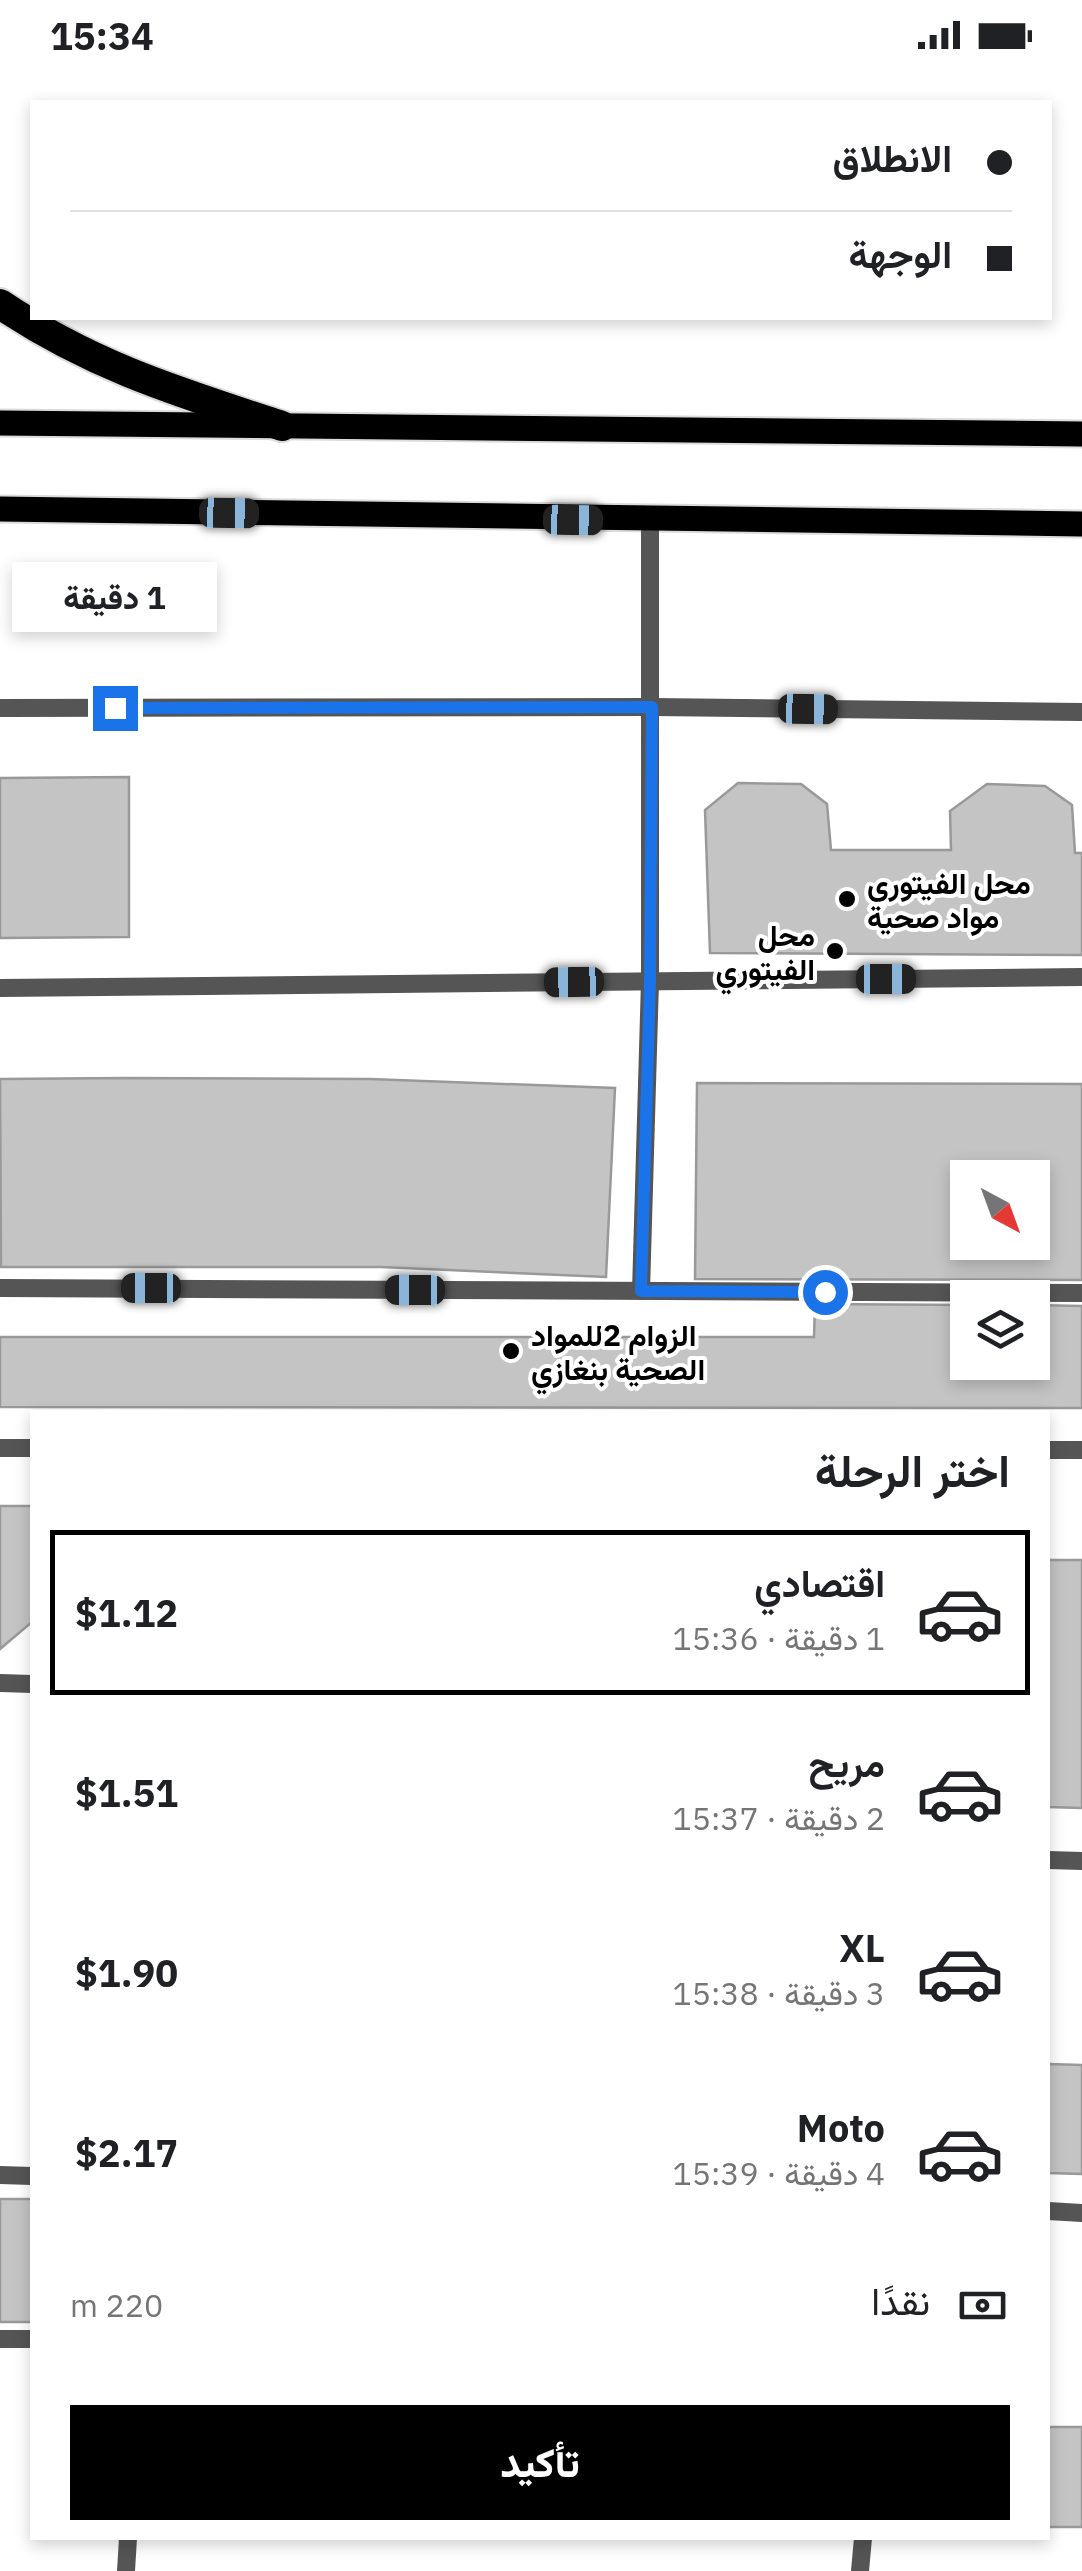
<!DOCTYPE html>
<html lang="ar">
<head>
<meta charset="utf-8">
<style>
  :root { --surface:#fff; --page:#f2f2f2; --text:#202124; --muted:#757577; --line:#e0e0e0; --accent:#000 }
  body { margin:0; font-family:"IBM Plex Sans",Vazirmatn,sans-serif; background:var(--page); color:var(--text); direction:rtl; height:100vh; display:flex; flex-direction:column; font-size:38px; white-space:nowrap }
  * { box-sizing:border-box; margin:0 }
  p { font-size:32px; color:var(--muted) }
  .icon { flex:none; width:55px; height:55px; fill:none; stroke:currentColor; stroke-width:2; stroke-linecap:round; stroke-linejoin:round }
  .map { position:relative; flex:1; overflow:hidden; direction:ltr }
  .sheet { position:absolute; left:30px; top:1340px; width:1020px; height:1130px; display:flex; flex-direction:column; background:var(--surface); border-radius:0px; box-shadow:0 5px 15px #0003; direction:rtl }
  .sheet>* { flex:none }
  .hud { position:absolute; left:30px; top:30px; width:1022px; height:220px; border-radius:0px; box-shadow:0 5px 15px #0003; direction:rtl; display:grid; align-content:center; height:220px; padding:0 40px; background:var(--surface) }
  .needle { width:65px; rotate:139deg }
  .tools { position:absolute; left:950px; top:1090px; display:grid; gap:20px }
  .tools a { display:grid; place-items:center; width:100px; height:100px; border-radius:0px; background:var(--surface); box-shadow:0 5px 15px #0003; font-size:50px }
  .end { position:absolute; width:45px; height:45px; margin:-22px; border:12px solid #1a73e8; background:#fff; box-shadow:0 0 0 5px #fff }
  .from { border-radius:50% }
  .bubble { position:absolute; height:70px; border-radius:0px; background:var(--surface); box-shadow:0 5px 15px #0003; font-size:32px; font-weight:800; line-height:70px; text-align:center; direction:rtl }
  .car { position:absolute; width:30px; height:60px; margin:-30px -15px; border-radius:12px; box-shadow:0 0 8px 2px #0007; background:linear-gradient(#222 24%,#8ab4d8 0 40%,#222 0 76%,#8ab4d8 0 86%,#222 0) }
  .hud b { display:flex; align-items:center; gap:35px; height:95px; font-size:38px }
  .hud b+b { border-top:2px solid var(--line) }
  .hud i { width:25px; height:25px; background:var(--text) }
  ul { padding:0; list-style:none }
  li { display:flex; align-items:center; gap:30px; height:165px; margin:0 20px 15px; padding:0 20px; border:5px solid transparent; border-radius:0px }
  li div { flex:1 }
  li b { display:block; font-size:38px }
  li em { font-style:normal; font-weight:800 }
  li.current { border-color:var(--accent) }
  li>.icon { width:90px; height:90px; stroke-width:1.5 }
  h2 { padding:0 40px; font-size:45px; line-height:120px }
  .pay { display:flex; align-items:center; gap:25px; height:110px; padding:0 40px; font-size:38px }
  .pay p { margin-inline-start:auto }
  .primary-button { display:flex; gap:20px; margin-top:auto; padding:20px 40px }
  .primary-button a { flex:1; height:115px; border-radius:0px; background:var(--accent); color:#fff; font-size:40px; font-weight:800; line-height:115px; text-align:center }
  .status { display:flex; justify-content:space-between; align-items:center; height:70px; padding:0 50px; background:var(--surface); direction:ltr }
  .status svg { height:28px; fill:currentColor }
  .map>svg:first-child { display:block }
  .building { fill:#c4c4c4; stroke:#999; stroke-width:2.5; fill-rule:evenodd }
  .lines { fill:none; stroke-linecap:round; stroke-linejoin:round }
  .primary-casing { stroke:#dbdbdb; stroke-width:29 }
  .highway-casing { stroke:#dbdbdb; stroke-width:34 }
  .lane { stroke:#555; stroke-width:18 }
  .primary { stroke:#000; stroke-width:25 }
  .highway { stroke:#000; stroke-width:30 }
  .route { stroke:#1a73e8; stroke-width:12 }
  .poi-dot { fill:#000; stroke:#fff; stroke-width:4 }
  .labels { text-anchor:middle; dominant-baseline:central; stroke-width:8; stroke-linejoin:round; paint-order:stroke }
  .poi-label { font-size:30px; font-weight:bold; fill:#000; stroke:#fff; text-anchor:start }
</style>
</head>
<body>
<div class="status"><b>15:34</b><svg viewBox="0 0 49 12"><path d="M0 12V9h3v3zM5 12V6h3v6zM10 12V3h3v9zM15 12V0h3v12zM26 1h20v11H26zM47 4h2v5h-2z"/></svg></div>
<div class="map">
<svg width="1082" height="2501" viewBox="0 0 1082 2501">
  <rect width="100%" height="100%" fill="#fff"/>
  <g class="building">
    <polygon points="129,707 129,867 0,868 0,708"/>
    <polygon points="738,713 801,714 827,734 831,780 951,780 950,741 987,714 1045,716 1072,735 1075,783 1082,783 1082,885 710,883 705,740"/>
    <polygon points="125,1008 370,1009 615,1018 606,1207 381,1197 1,1197 0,1009"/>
    <path d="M 697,1013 L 1082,1014 L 1082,1210 L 695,1209 ZM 968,1108 L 1032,1108 L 1032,1172 L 968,1172 Z"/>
    <polygon points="815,1234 968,1235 968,1292 1032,1292 1032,1235 1082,1236 1082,1338 0,1337 0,1267 814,1267"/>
    <polygon points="0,1436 32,1436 32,1552 0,1579"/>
    <polygon points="1048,1490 1082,1490 1082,1738 1048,1737"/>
    <polygon points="1048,1994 1082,1995 1082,2104 1048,2103"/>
    <rect x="0" y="2129" width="32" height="123"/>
    <rect x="1048" y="2357" width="34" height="100"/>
  </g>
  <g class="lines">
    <defs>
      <g id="primary">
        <polyline points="0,353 1082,364"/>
        <polyline points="0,439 1082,454"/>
      </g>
      <path id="highway" d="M 0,234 C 92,296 178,322 282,356"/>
    </defs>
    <use href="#primary" class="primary-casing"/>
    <use href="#highway" class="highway-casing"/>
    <g class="lane">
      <polyline points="0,638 652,637 1082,642"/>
      <polyline points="0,918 1082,907"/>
      <polyline points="0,1218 1082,1223"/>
      <polyline points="641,1221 650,911 650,451"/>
      <polyline points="0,1378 32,1378"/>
      <polyline points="1048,1380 1082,1380"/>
      <polyline points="0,1613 32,1614"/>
      <polyline points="1048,1790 1082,1791"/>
      <polyline points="0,2105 32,2106"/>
      <polyline points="1048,2141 1082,2143"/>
      <polyline points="0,2269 32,2269"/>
      <polyline points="126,2501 128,2468"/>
      <polyline points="860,2501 863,2468"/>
    </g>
    <use href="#primary" class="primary"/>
    <use href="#highway" class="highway"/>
  </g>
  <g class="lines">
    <polyline class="route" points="115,638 652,637 650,911 641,1221 825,1222"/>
  </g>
  <g class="poi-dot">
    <circle cx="847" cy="829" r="10"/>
    <circle cx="835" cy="881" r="10"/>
    <circle cx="511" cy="1281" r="10"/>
  </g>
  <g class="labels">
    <g class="poi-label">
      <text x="867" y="812">محل الفيتوري<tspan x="867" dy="34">مواد صحية</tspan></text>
      <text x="815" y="864" text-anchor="end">محل<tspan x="815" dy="34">الفيتوري</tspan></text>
      <text x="531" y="1264">الزوام 2للمواد<tspan x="531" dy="34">الصحية بنغازي</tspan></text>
    </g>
  </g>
</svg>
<div class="tools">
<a><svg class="needle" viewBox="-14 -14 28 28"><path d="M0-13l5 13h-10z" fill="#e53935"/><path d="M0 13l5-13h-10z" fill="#757577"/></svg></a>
<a><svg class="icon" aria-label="layers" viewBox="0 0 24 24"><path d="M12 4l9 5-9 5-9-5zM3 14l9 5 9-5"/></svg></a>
</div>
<i class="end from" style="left:825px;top:1222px"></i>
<i class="end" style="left:115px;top:638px"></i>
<div class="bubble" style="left:12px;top:492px;width:205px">1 دقيقة</div>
<i class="car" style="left:229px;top:443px;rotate:91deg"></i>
<i class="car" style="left:573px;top:450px;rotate:91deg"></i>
<i class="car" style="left:808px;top:639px;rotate:91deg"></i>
<i class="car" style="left:886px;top:909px;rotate:90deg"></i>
<i class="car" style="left:574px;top:912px;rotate:269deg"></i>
<i class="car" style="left:151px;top:1218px;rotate:270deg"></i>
<i class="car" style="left:415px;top:1220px;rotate:270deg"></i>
<div class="hud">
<b><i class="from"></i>الانطلاق</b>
<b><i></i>الوجهة</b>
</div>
<section class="sheet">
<h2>اختر الرحلة</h2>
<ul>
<li class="current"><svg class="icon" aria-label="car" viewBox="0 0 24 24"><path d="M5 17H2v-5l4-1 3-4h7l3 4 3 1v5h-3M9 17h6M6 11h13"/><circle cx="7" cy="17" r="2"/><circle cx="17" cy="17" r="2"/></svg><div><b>اقتصادي</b><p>1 دقيقة · 15:36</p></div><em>$1.12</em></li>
<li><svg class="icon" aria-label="car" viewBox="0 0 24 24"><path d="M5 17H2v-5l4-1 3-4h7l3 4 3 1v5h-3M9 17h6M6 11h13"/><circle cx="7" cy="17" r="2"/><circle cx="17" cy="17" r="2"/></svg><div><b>مريح</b><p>2 دقيقة · 15:37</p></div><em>$1.51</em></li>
<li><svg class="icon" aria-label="car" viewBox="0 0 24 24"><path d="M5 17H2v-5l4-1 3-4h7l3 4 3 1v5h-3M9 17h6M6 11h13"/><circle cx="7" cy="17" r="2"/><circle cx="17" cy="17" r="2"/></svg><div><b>XL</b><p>3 دقيقة · 15:38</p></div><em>$1.90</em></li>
<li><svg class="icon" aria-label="car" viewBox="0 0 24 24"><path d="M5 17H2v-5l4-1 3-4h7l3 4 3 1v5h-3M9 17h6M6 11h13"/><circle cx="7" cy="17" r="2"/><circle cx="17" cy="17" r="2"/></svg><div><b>Moto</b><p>4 دقيقة · 15:39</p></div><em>$2.17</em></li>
</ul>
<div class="pay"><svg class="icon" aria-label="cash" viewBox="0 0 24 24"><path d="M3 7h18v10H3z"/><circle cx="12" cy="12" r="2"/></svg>نقدًا<p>220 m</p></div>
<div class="primary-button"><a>تأكيد</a></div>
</section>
</div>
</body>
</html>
